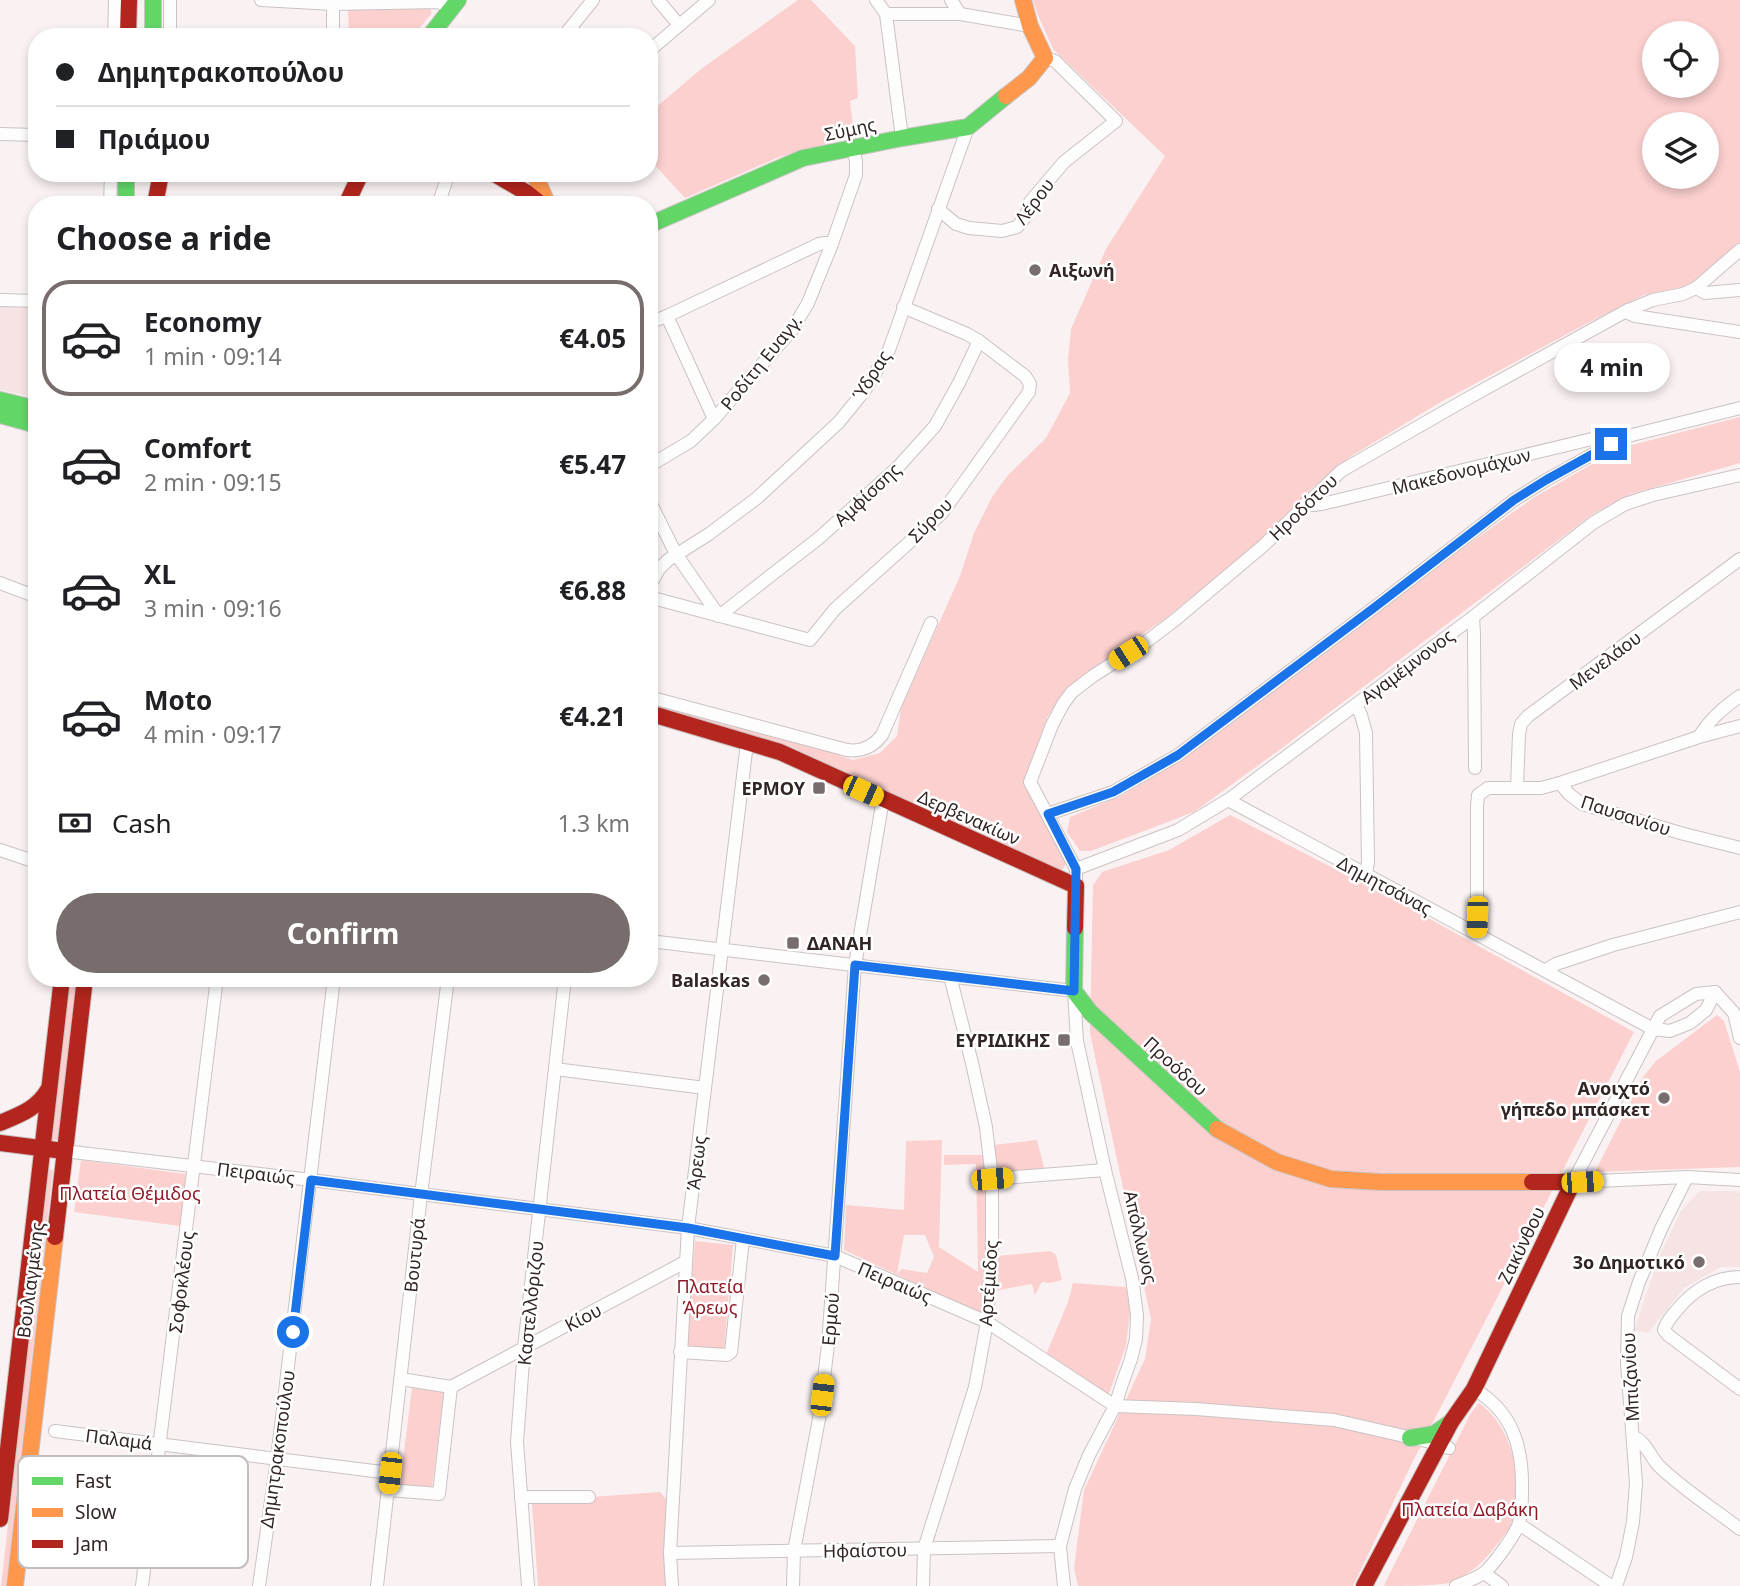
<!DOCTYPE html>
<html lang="en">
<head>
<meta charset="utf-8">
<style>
  :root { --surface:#fff; --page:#f6f6f6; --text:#202124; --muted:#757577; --line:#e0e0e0; --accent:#786d6d }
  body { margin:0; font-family:"Noto Sans",sans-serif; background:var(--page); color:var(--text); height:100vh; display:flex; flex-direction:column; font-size:26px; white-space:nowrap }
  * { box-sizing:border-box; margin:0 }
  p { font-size:23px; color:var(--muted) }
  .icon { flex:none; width:38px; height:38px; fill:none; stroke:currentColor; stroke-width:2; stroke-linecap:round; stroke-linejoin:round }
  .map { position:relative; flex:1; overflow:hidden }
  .sheet { position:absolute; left:28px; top:196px; width:630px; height:791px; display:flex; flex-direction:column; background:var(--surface); border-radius:28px; box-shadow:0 4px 10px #0003 }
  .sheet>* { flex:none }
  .top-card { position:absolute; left:28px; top:28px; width:630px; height:154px; border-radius:28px; box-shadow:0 4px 10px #0003; display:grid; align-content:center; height:154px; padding:0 28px; background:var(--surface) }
  .controls { position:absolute; left:1642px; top:21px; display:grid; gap:14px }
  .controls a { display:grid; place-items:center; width:77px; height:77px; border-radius:50%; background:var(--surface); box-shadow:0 4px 10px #0003; font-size:35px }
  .end { position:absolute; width:32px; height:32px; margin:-16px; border:9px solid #1a73e8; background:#fff; box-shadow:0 0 0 4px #fff }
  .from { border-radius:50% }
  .bubble { position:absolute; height:49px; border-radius:24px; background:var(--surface); box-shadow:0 4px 10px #0003; font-size:23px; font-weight:700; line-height:49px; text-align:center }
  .car { position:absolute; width:21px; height:42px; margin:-21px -10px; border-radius:9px; box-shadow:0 0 5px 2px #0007; background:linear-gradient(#f5c518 24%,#345 0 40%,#f5c518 0 76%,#345 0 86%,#f5c518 0) }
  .top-card b { display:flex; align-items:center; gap:24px; height:66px; font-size:26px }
  .top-card b+b { border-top:2px solid var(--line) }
  .top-card i { width:18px; height:18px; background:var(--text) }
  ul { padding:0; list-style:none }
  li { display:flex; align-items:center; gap:21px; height:116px; margin:0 14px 10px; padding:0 14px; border:4px solid transparent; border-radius:28px }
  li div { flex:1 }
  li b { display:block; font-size:26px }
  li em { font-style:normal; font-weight:700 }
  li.on { border-color:var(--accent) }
  li>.icon { width:63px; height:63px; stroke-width:1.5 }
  h2 { padding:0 28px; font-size:32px; line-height:84px }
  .pay { display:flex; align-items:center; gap:18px; height:77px; padding:0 28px; font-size:26px }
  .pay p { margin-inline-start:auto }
  .action { display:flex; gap:14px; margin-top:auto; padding:14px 28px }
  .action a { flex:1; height:80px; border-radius:42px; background:var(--accent); color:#fff; font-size:28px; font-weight:700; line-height:80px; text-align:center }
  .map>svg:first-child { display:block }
  .built { fill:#f6e4e4 }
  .green { fill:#fbd0cf; fill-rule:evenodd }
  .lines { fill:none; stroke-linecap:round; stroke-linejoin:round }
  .street-casing { stroke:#cbc2c2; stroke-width:14 }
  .fast-casing { stroke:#cbc2c2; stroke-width:18 }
  .slow-casing { stroke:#cbc2c2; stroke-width:18 }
  .jam-casing { stroke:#cbc2c2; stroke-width:18 }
  .street { stroke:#fefdfd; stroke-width:12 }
  .fast { stroke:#63d668; stroke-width:16 }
  .slow { stroke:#ff974d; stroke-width:16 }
  .jam { stroke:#b3261e; stroke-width:16 }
  .route { stroke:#1a73e8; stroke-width:9 }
  .poi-dot { fill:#786d6d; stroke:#fff; stroke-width:2.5 }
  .labels { text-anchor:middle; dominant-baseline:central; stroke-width:5; stroke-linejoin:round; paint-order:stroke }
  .street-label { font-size:18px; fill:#322625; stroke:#fff }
  .poi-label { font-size:18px; font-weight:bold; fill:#322625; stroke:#fff; text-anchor:end }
  .park-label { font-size:18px; fill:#901927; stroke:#fff }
  .key { fill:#fff; stroke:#c2bebe; stroke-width:2 }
  .key-label { font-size:19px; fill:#322625 }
</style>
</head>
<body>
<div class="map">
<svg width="1740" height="1586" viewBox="0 0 1740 1586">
  <rect width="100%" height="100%" fill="#faf2f2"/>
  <g class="built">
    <polygon points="0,304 37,305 37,398 0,390"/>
    <polygon points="1700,1191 1737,1191 1740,1193 1740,1267 1721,1267 1684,1288 1648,1333 1634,1330 1659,1257 1681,1211"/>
  </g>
  <g class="green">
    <polygon points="798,0 811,0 855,46 858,98 850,101 854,136 779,157 685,198 649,159 649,119 654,109 701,69"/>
    <path d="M 1033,0 L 1740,0 L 1740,244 L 1717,261 L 1688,286 L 1644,295 L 1582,326 L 1439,403 L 1350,457 L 1311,489 L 1260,541 L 1166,618 L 1078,679 L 1063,694 L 1048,716 L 1025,777 L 1066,864 L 1060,873 L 856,780 L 796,749 L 649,708 L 649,703 L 812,746 L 853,760 L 880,753 L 897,736 L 901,708 L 960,576 L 974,533 L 992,497 L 1008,475 L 1046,438 L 1070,393 L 1068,359 L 1071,329 L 1106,249 L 1165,156 L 1053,49 L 1037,13 ZM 1654,33 L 1706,33 L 1706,86 L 1654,86 ZM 1654,124 L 1706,124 L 1706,177 L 1654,177 Z"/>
    <polygon points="429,7 432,13 412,37 349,37 348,9"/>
    <polygon points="1740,417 1740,463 1631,494 1593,514 1282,748 1194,812 1091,851 1080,851 1067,832 1070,817 1121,796 1173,765 1441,564 1533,498 1620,448"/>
    <polygon points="1230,815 1399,902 1634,1032 1413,1461 1353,1586 1078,1586 1074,1568 1084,1490 1145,1359 1151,1319 1090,1033 1093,885 1102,872 1169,850"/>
    <polygon points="70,978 76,978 58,1139 53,1141 52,1139"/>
    <polygon points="1717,1015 1724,1021 1740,1072 1740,1167 1595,1172 1643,1077 1656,1061"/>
    <path d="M 942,1140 L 939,1247 L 978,1272 L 976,1164 L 944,1165 L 944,1155 L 985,1155 C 986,1208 988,1261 981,1314 L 844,1250 L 846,1205 L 904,1210 L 906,1141 ZM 904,1235 L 925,1235 L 934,1257 L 927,1273 L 902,1269 L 897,1274 Z"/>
    <polygon points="1037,1140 1045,1171 996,1175 993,1145"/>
    <polygon points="81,1160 186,1174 180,1226 74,1212"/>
    <polygon points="49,1169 53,1170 6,1586 1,1586"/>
    <polygon points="695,1241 733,1245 724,1351 686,1348"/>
    <polygon points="1050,1251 1056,1255 1062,1280 1050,1283 1042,1282 1035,1295 1032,1284 994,1291 996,1256"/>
    <polygon points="1073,1283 1126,1287 1130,1312 1126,1346 1107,1399 1045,1357 1068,1302"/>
    <polygon points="412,1388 444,1392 432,1488 400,1484"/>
    <path d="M 1479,1403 C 1510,1426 1520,1467 1515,1504 C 1514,1511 1514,1519 1511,1525 C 1509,1530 1505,1534 1502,1538 C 1487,1558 1473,1574 1449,1583 C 1432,1586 1404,1586 1385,1586 L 1384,1585 L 1471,1413 Z"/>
    <polygon points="660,1492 667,1500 669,1586 538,1586 532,1504 537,1501"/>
  </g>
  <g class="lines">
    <defs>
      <g id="street">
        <polyline points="261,0 333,4 438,2 452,7"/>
        <polyline points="658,0 679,25"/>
        <polyline points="876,0 886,14 902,138"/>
        <polyline points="951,0 960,14"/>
        <polyline points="886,14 960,14 1030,26"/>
        <polyline points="114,37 115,0"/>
        <polyline points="170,37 170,0"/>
        <polyline points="333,37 333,0"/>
        <polyline points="563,37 593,0"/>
        <polyline points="649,51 709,0"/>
        <polyline points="0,134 37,135"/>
        <polyline points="110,205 111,173"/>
        <polyline points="438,205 449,173"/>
        <polyline points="938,209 956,224 969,228 1002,231 1017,227 1026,216 1030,202 1064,162 1116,121 1055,61 1045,58"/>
        <polyline points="1696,288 1705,293 1740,290"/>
        <polyline points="0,300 37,301"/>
        <polyline points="1628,310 1630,314 1635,316 1740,332"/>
        <polyline points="667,316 714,419"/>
        <polyline points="649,323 667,316 819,244 825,243 832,244"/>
        <polyline points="649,466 691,441 714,419 792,330 808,303 832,244 856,175 856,161 853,148"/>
        <polyline points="649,500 676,554 719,616"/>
        <polyline points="1307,502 1313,505 1322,504 1600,437 1616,439"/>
        <polyline points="0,583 37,597"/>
        <polyline points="649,587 659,569 668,560 709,534 757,498 839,422 865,390 889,350 968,127"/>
        <polyline points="649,597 810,640 835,609 942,513 1029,392 1030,384 1025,376 979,341 967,334 903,307"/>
        <polyline points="719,616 819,538 898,467 935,426 959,383 979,341"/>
        <polyline points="1473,617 1474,634 1475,768"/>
        <path d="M 649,697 L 847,750 C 862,752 873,747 882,735 L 931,623"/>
        <polyline points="1356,705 1361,715 1366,733 1368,862 1366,875"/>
        <path d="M 1699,737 C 1710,719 1723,708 1740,696"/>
        <polyline points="1560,783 1699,737 1740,726"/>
        <polyline points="1517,787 1519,734 1521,724 1528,716 1740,559"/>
        <polyline points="1228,800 1653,1029 1670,1031 1690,1023 1706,1010 1715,992"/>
        <polyline points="1048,814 1113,792 1178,755 1375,607 1514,500 1546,480 1611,444 1616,439 1740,408"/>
        <polyline points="0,850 33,861"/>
        <polyline points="1076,869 1178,830 1228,800 1473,617 1593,523 1625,504 1653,495 1740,475"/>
        <polyline points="1076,886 1076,869 1030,782 1052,725 1063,704 1072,692 1093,676 1146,642 1175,620 1263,546 1341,471 1463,401 1628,310 1653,300 1683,294 1696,288 1740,250"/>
        <polyline points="1477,933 1477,806 1478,795 1488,788 1541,788 1560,783 1569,794 1582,804 1684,834 1740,848"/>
        <polyline points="649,941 1074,991 1077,1041 1105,1170 1132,1278 1137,1315 1136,1339 1131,1359 1122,1384 1115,1406 1089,1455 1075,1489 1060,1546 1064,1586"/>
        <polyline points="1546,970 1556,964 1613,945 1740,912"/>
        <polyline points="1715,992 1696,994 1660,1016 1573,1182 1687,1177 1740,1180"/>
        <polyline points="1715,992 1734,1013 1740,1038"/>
        <polyline points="555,1069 705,1088"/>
        <polyline points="64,1151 311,1180 688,1228 835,1256 987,1322 1115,1406 1196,1409 1334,1420 1439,1444 1449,1448"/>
        <polyline points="992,1179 1105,1170"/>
        <path d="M 1740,1277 C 1714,1277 1692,1291 1676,1311 C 1671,1317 1666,1322 1664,1330 L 1668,1335 L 1740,1389"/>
        <polyline points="680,1352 727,1355 731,1352 743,1239"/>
        <polyline points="401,1379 451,1387 685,1262"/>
        <polyline points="55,1431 390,1473"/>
        <path d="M 1634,1437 C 1645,1441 1650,1456 1658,1465 C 1681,1488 1714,1509 1740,1529"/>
        <polyline points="389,1490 439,1494 451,1387"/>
        <polyline points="521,1497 589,1497"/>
        <polyline points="1519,1524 1611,1586"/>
        <polyline points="670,1553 1060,1546"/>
        <polyline points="1484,1573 1502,1586"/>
        <polyline points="142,1586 217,978"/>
        <polyline points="259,1586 277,1459 334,978"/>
        <polyline points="377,1586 421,1195 448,978"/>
        <polyline points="528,1586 517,1442 524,1348 565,978"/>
        <polyline points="672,1586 670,1553 688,1228 747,743"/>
        <polyline points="793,1586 794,1551 819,1419 828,1345 855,965 883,799"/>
        <polyline points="923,1586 924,1549 975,1387 987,1322 992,1251 992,1179 986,1127 972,1063 950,976"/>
        <path d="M 1456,1586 C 1465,1582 1478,1578 1485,1572 C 1494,1564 1516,1534 1519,1523 C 1522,1513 1522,1501 1522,1490 C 1523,1447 1513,1412 1474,1389"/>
        <polyline points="1616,1586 1626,1557 1633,1522 1636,1483 1627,1363 1628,1316 1639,1282 1661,1229 1687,1177"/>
      </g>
      <g id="fast">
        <polyline points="153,0 153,37"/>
        <polyline points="429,37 458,0"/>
        <polyline points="126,173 126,205"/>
        <polyline points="649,225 803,158 902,138 968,127 1006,96"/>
        <polyline points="0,400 37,409"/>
        <polyline points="0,415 37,425"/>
        <polyline points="1075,928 1074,991 1090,1012 1217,1129"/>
        <polyline points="1410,1438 1434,1434 1451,1422"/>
      </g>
      <g id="slow">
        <polyline points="1006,96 1029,78 1045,58 1030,26 1023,0"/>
        <polyline points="534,173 548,205"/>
        <polyline points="1217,1129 1277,1162 1331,1179 1381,1182 1532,1182"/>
        <polyline points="15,1586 55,1237"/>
      </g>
      <g id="jam">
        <polyline points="128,37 129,0"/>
        <polyline points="493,173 527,193 542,205"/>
        <polyline points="155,205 161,173"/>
        <polyline points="346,205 361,173"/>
        <polyline points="649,713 780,752 1076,886 1075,928"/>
        <path d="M 0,1123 C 19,1115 37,1109 48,1090"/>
        <polyline points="0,1143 64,1151"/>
        <polyline points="55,1237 85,978"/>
        <polyline points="0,1519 62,978"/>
        <polyline points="1364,1586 1451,1422 1474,1389 1573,1182 1532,1182"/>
      </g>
    </defs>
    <use href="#street" class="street-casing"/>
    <use href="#fast" class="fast-casing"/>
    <use href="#slow" class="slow-casing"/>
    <use href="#jam" class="jam-casing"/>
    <use href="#street" class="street"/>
    <use href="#fast" class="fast"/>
    <use href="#slow" class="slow"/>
    <use href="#jam" class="jam"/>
  </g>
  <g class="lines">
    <polyline class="route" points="293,1332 311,1180 688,1228 835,1256 855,965 1074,991 1076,869 1048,814 1113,792 1178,755 1375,607 1514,500 1546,480 1611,444"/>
  </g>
  <g class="poi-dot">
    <circle cx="1035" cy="270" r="7"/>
    <rect x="812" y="781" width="14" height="14" rx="3.5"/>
    <rect x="786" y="936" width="14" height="14" rx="3.5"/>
    <circle cx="764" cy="980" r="7"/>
    <rect x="1057" y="1033" width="14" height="14" rx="3.5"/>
    <circle cx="1664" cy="1098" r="7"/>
    <circle cx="1699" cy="1262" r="7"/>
  </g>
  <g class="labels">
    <g class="street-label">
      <text transform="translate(850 129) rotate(-12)">Σύμης</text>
      <text transform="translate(1034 201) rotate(-53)">Λέρου</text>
      <text transform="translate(761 362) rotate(-51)">Ροδίτη Ευαγγ.</text>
      <text transform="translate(871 375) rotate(-58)">Ύδρας</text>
      <text transform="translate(1461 471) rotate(-14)">Μακεδονομάχων</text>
      <text transform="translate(867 494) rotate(-43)">Αμφίσσης</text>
      <text transform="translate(1303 507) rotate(-44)">Ηροδότου</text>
      <text transform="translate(930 520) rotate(-46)">Σύρου</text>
      <text transform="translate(1605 660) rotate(-37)">Μενελάου</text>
      <text transform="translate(1407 666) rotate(-37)">Αγαμέμνονος</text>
      <text transform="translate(1626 815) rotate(18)">Παυσανίου</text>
      <text transform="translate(969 817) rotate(24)">Δερβενακίων</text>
      <text transform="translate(1385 885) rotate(28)">Δημητσάνας</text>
      <text transform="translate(1176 1066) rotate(42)">Προόδου</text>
      <text transform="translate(696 1163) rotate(-83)">Άρεως</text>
      <text transform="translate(256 1173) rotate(7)">Πειραιώς</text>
      <text transform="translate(1141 1237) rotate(77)">Απόλλωνος</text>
      <text transform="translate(1521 1245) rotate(-64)">Ζακύνθου</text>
      <text transform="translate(414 1255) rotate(-84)">Βουτυρά</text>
      <text transform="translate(30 1280) rotate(-83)">Βουλιαγμένης</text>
      <text transform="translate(181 1282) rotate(-83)">Σοφοκλέους</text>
      <text transform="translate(895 1282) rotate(23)">Πειραιώς</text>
      <text transform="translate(988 1283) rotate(-86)">Αρτέμιδος</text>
      <text transform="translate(530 1303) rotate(-84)">Καστελλόριζου</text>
      <text transform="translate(583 1317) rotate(-28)">Κίου</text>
      <text transform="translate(830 1319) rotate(-85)">Ερμού</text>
      <text transform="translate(1630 1377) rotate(-93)">Μπιζανίου</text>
      <text transform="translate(119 1439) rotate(7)">Παλαμά</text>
      <text transform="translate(277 1449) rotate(-82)">Δημητρακοπούλου</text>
      <text transform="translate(865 1550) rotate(-1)">Ηφαίστου</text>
    </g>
    <g class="poi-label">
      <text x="1049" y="270" text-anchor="start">Αιξωνή</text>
      <text x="805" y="788">ΕΡΜΟΥ</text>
      <text x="807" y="943" text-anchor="start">ΔΑΝΑΗ</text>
      <text x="750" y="980">Balaskas</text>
      <text x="1050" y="1040">ΕΥΡΙΔΙΚΗΣ</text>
      <text x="1650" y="1088">Ανοιχτό<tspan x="1650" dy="21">γήπεδο μπάσκετ</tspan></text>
      <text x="1685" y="1262">3ο Δημοτικό</text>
    </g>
    <g class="park-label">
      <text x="130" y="1193">Πλατεία Θέμιδος</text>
      <text x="710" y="1286">Πλατεία<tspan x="710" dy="21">Άρεως</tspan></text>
      <text x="1470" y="1509">Πλατεία Δαβάκη</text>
    </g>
  </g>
  <rect x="18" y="1456" width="230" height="112" rx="10" class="key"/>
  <rect x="32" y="1477" width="31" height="8" fill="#63d668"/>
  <rect x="32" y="1508" width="31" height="9" fill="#ff974d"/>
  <rect x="32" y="1540" width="31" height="8" fill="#b3261e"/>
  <g class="key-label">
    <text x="75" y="1488">Fast</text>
    <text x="75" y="1519">Slow</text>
    <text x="75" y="1551">Jam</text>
  </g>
</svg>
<div class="controls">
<a><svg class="icon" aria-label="locate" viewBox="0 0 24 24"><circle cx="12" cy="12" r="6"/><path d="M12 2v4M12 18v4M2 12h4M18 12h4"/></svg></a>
<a><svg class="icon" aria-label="layers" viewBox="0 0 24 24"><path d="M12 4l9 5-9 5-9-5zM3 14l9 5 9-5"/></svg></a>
</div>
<i class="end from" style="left:293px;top:1332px"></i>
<i class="end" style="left:1611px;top:444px"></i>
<div class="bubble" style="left:1554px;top:343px;width:116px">4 min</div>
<i class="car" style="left:1128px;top:653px;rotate:237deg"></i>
<i class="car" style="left:863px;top:791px;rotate:114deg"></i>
<i class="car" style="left:1477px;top:917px;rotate:182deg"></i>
<i class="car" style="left:992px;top:1179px;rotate:85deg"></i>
<i class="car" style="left:1582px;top:1182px;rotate:87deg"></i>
<i class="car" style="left:822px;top:1395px;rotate:7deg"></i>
<i class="car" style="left:390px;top:1473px;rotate:186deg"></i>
<div class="top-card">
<b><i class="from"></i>Δημητρακοπούλου</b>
<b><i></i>Πριάμου</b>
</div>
<section class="sheet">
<h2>Choose a ride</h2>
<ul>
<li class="on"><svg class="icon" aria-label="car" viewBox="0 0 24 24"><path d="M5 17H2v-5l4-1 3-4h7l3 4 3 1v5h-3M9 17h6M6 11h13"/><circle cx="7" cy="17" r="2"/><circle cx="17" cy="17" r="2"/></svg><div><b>Economy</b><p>1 min · 09:14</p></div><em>€4.05</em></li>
<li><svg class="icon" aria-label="car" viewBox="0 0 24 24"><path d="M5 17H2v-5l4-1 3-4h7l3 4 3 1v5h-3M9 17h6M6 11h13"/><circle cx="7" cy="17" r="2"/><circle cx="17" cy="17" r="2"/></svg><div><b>Comfort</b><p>2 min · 09:15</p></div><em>€5.47</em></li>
<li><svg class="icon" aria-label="car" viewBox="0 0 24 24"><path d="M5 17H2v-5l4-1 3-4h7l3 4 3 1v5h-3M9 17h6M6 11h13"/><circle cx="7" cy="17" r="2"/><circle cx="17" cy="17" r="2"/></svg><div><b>XL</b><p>3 min · 09:16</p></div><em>€6.88</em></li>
<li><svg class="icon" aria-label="car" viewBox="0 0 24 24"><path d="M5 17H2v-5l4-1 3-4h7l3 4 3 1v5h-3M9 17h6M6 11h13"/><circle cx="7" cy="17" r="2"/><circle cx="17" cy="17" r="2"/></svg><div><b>Moto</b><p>4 min · 09:17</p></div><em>€4.21</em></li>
</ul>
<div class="pay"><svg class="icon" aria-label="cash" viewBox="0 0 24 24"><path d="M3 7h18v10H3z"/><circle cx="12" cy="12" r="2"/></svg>Cash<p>1.3 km</p></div>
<div class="action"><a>Confirm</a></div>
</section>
</div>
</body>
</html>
